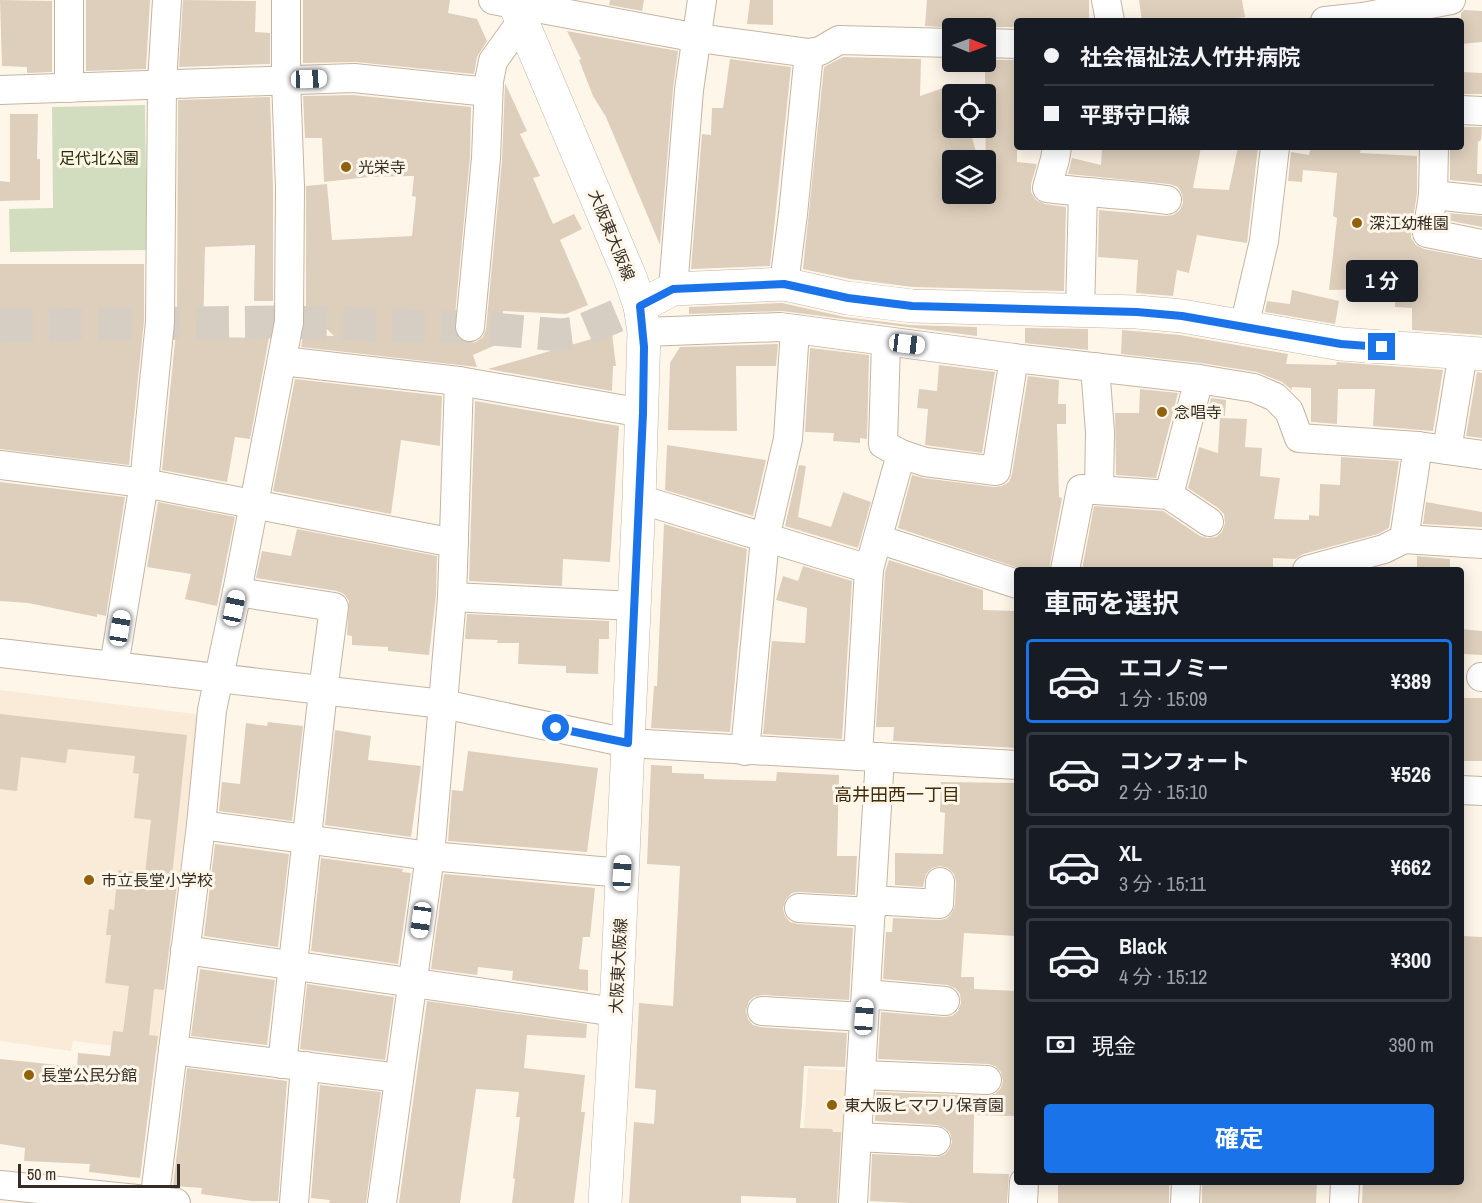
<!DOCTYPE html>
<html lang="ja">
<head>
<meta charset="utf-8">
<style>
  :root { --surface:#171b24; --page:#20242c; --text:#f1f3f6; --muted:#9ea1a6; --line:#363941; --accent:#1a73e8 }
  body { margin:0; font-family:"Archivo Narrow","Noto Sans JP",sans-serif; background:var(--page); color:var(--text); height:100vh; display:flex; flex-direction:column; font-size:22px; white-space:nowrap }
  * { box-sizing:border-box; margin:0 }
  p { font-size:20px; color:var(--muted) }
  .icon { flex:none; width:33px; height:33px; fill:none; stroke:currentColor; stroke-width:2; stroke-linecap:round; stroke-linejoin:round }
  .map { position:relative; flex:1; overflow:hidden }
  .side { position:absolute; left:1014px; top:567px; width:450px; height:618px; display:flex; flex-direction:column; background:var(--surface); border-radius:6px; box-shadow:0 3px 15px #0003 }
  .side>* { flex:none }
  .hud { position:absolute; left:1014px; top:18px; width:450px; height:132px; border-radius:6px; box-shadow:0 3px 15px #0003; display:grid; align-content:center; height:132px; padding:0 30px; background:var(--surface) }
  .needle { width:39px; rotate:91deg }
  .controls { position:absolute; left:942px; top:18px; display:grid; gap:12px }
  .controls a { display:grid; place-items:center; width:54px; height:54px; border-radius:6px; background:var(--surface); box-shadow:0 3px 15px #0003; font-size:30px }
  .scale { position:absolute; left:18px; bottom:15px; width:162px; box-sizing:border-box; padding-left:6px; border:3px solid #332d25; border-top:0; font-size:16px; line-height:21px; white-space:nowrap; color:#332d25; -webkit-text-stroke:4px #fff6ea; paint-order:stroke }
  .end { position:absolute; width:27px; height:27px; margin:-14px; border:8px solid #1a73e8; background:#fff; box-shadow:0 0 0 3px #fff }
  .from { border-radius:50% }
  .bubble { position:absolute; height:42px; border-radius:6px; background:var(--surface); box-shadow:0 3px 15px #0003; font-size:20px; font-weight:700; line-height:42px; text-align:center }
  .car { position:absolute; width:18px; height:36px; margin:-18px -9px; border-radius:8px; box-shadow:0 0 4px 2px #0007; background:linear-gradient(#fff 24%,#345 0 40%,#fff 0 76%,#345 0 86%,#fff 0) }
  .hud b { display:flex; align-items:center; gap:21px; height:57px; font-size:22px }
  .hud b+b { border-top:2px solid var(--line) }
  .hud i { width:15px; height:15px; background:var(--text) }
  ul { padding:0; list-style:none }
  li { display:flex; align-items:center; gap:18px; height:84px; margin:0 12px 9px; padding:0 18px; border:3px solid var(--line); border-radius:6px }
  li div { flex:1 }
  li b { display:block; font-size:22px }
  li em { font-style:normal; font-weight:700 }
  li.active { border-color:var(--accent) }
  li>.icon { width:54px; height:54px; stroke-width:1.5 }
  h2 { padding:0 30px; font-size:27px; line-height:72px }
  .pay { display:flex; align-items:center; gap:15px; height:66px; padding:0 30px; font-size:22px }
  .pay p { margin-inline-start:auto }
  .action { display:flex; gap:12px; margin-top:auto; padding:12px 30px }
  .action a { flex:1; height:69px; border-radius:6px; background:var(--accent); color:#fff; font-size:24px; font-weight:700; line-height:69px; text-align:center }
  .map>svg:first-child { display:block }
  .education { fill:#f9ebd8 }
  .green { fill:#d2dcbf }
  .building { fill:#decfbc }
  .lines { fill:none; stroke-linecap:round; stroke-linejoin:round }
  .major-tunnel { stroke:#d6cec3; stroke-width:33; stroke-dasharray:33 16; stroke-linecap:butt }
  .minor-casing { stroke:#c4b5a2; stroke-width:30 }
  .major-casing { stroke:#c4b5a2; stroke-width:34 }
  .minor { stroke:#fff; stroke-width:28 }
  .major { stroke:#fff; stroke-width:33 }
  .route { stroke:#1a73e8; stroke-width:8 }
  .poi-dot { fill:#90620c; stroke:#fff6ea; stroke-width:2 }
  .labels { text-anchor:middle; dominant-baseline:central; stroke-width:6; stroke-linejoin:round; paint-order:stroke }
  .park-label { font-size:16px; fill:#253001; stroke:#fff6ea }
  .poi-label { font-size:16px; fill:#332d25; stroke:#fff6ea; text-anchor:start }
  .street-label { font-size:16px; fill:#332d25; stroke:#fff6ea }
  .neighbourhood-label { font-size:18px; fill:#432d08; stroke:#fff6ea }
</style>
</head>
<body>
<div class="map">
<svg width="1482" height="1203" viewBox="0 0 1482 1203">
  <rect width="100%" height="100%" fill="#fff6ea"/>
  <g class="education">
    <polygon points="0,690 196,714 199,719 157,1051 73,1041 71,1051 0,1041"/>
    <polygon points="808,1068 855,1071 847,1189 800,1186"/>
  </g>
  <polygon class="green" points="145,105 147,250 10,252 9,209 53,208 52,107"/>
  <g class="building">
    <polygon points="0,0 52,1 52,72 27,73 27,67 2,66"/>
    <polygon points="86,0 150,0 146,69 86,71"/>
    <polygon points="183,0 256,1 255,32 270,33 270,64 179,67"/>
    <polygon points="303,0 450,0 448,13 477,19 487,41 477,57 474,74 356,62 303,63"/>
    <polygon points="610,0 644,0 642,11 609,5"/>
    <polygon points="750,0 773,0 773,25 747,24"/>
    <polygon points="927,0 1089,0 1089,21 1017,21 1017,27 987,27 959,28 925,26"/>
    <polygon points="1139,0 1242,0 1245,17 1215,21 1142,21"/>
    <polygon points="1464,10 1482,11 1482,42 1461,44 1461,13"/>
    <polygon points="567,31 678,51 673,89 660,245 606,117 593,96 579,60 581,59"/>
    <polygon points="843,57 921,59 920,96 952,85 952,128 969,128 978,158 950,157 950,194 986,194 985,69 996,69 996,60 1015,60 1014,76 1017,76 1017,162 1037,164 1031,184 1031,192 1036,200 1045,204 1066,207 1064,291 913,287 850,279 803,269 824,67"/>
    <polygon points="730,59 791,67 770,266 691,269 702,134 711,135 712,108 723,108"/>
    <polygon points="1461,72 1482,73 1482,94 1461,94"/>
    <polygon points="505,83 527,131 520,134 540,176 533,178 553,224 574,214 582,229 560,240 588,305 566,314 503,311 498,344 473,355 477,367 301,347 303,335 334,336 306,309 306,186 327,184 332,240 412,236 416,197 412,196 414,176 369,177 324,182 322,138 305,138 303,96 353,95 471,107 470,157 454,325 455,333 460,340 469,343 476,342 483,337 486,329 502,160"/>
    <polygon points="270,97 273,187 273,301 254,301 255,245 205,247 203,337 269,338 250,439 235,437 227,482 162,470 177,322 178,100"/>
    <polygon points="10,114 38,114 37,159 40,159 40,200 0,201 0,181 10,182"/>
    <polygon points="1461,127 1482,127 1481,140 1478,142 1477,174 1482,174 1482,183 1450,180 1450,147 1461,147"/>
    <polygon points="1102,147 1201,147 1193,188 1229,190 1238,147 1258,147 1247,243 1197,235 1189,273 1177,270 1173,296 1136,293 1138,260 1098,257 1099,210 1165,216 1173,215 1180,210 1183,203 1182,194 1178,187 1169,184 1068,174 1072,158 1101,165"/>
    <polygon points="1315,147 1361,147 1360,153 1417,156 1417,194 1411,230 1411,238 1416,245 1424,249 1482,260 1482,335 1412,330 1412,308 1395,307 1395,288 1329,290 1337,218 1333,216 1337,173 1303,170 1302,182 1288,181 1291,152 1309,155 1310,150 1315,150"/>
    <polygon points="1447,213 1482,216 1482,227 1446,220"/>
    <polygon points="0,264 144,264 144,321 129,465 0,449"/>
    <polygon points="1292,290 1339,301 1335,324 1265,312 1267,301 1290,304"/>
    <polygon points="782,303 845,317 910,325 977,327 977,336 782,311 689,314 689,307"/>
    <polygon points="1025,328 1088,329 1088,350 1025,343"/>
    <polygon points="1122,330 1180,335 1288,354 1286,364 1336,365 1337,362 1443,370 1433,431 1373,426 1375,389 1338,389 1337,424 1311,422 1311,388 1292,387 1292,390 1282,382 1257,372 1201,363 1121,354"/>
    <polygon points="612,333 616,366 613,366 612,391 488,369"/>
    <polygon points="778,344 776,366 736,366 737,431 668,430 670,363 680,347"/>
    <polygon points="810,348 869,355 867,439 860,438 860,443 833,441 834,433 805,432"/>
    <polygon points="939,365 995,372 982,453 925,445 928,409 917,408 919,389 937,391"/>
    <polygon points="1477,372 1482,373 1482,438 1466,436"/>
    <polygon points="1028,376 1059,380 1058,404 1066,404 1066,424 1057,424 1059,497 1062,498 1049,570 1025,570 898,528 912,475 923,478 994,487 1002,486 1009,482 1012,474"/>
    <polygon points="295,379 442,396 440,446 401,440 391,514 273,491"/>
    <polygon points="1140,389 1178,393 1156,478 1116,475 1115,413 1139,413"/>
    <polygon points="1211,398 1226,400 1225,416 1207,414"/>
    <polygon points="475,401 619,426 610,562 563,559 562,586 469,581"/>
    <polygon points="1220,418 1247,419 1245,447 1262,448 1260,476 1280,478 1274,519 1309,520 1309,515 1319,516 1320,484 1340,485 1341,457 1399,461 1389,528 1378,534 1303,554 1295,559 1273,558 1273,570 1082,570 1094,506 1163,511 1200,536 1207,538 1216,537 1222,532 1225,523 1224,514 1218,508 1188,488 1199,447 1218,453"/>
    <polygon points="667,445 766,460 753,516 665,490"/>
    <polygon points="799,465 806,466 798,517 831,527 843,492 871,502 858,548 785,526"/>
    <polygon points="0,482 125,497 106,616 97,614 97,617 28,603 0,601"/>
    <polygon points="158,502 235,517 217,606 185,599 191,574 147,567"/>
    <polygon points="1426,502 1482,512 1482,527 1423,524"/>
    <polygon points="664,524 747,549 730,732 651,728 654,686 657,686"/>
    <polygon points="297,529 437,556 436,596 429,655 388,651 388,647 352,645 352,636 347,635 349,601 344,594 337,591 256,578 262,551 291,556"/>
    <polygon points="1417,556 1450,559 1450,570 1417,570"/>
    <polygon points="889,560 983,590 983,610 1017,611 1017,748 893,741 894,727 876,727 885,572"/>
    <polygon points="803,566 852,581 842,739 763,734 772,641 805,643 807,608 776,600 783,576 798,581"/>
    <polygon points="467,614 609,621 609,639 599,639 598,674 566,673 566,666 518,664 519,643 497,643 498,640 465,639"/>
    <polygon points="1461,629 1482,631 1482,655 1461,654"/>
    <rect x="1461" y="698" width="21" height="63"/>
    <polygon points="0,714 187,735 172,876 178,876 164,990 154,989 149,1035 158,1036 140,1178 89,1172 90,1164 24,1161 25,1148 0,1144 0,1059 77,1067 78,1053 110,1056 113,1031 123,1032 129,986 105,983 111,935 106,935 109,909 114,910 118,870 145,873 151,820 134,818 139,774 133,773 135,756 68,749 66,763 21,757 17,791 0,789"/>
    <polygon points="268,722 303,726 292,821 219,811 222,782 240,784 246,723 267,726"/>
    <polygon points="335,730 371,736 368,760 421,766 411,837 325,825"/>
    <polygon points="468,751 598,768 587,852 448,841 452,790 463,791"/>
    <polygon points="651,765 672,766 672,773 704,774 704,779 776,781 777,772 839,775 837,856 857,856 855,895 799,892 792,893 786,899 783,908 785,916 790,922 798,924 853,928 849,1000 762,995 754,997 749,1001 746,1011 748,1019 753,1025 760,1027 847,1033 845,1067 804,1066 802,1104 800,1128 832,1129 833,1132 841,1132 837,1203 796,1203 796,1198 741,1196 741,1203 629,1203 634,1122 654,1124 656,1090 635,1088 639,1003 673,1006 680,866 647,864"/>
    <polygon points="941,782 1017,783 1017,936 964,933 961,977 974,977 974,989 1017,991 1015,1116 974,1115 973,1173 1009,1174 1007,1203 910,1203 870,1201 872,1154 936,1157 944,1155 949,1150 952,1142 950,1133 945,1128 937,1125 875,1121 876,1092 987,1096 995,1094 1001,1088 1003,1081 1001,1072 995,1066 988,1064 878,1059 881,1012 944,1017 952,1016 958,1011 961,1003 960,994 955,988 947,985 883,979 886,932 892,932 893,918 939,920 946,919 952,913 955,905 956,882 954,874 948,868 940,866 932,868 926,874 923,887 895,885 895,853 943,854 945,813 940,812"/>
    <polygon points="215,844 289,854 278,947 204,936"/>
    <polygon points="321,858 403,869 402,872 411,873 398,964 311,951"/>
    <polygon points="444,874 595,888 590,937 583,937 579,969 588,970 588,991 512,980 513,971 478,967 477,975 431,969"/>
    <polygon points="1461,936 1482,937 1482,1203 1362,1203 1363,1182 1461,1182"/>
    <polygon points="200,969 275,980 267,1045 191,1036"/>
    <polygon points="307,984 394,997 385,1060 300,1049"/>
    <polygon points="427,1001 587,1024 586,1038 527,1035 524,1068 585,1075 581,1112 585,1112 574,1203 512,1203 515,1179 513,1178 520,1117 516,1117 519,1092 476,1089 460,1203 399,1203"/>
    <polygon points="187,1068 287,1081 278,1201 252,1201 201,1194 202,1188 173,1186"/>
    <polygon points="320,1085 381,1092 366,1203 329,1203 330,1200 311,1198"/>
    <rect x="1058" y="1182" width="111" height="21"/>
    <polygon points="1202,1182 1317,1182 1316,1203 1202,1203"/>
  </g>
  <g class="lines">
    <polyline class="major-tunnel" points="0,325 289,322 470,327 560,335 576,333 640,306"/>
    <defs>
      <g id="minor">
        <polyline points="493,0 698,38 809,53 820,51 839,40 952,43"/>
        <polyline points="1106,0 1110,21"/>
        <polyline points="1325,21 1363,17 1451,0"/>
        <polyline points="986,43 1017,44"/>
        <polyline points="69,88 69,0"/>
        <polyline points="0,90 354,78 488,92"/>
        <polyline points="1461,110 1482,111"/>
        <path d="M 1057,147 L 1055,159 L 1047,188 C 1087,193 1127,194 1167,200"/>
        <polyline points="1434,147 1433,195 1427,233 1482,244"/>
        <polyline points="1433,195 1482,200"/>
        <polyline points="784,284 793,214 809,53"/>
        <polyline points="673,289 689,90 702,0"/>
        <polyline points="1080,312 1083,192"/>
        <polyline points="470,327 486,158 489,81 493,61 521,22"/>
        <polyline points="1244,327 1264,241 1275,147"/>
        <polyline points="644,332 780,327 1014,358 1199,379 1254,388 1275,397 1289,411 1299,438 1418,446"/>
        <polyline points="282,361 459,381 643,413"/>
        <polyline points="1095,367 1100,432 1099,490"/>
        <polyline points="1447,450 1463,353"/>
        <polyline points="901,454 925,462 996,471 1014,358"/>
        <polyline points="0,465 144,483 454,543"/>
        <polyline points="1169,495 1199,379"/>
        <polyline points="639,499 869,569"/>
        <polyline points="878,539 1017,584"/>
        <polyline points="1404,539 1482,544"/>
        <polyline points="1065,570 1081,489 1169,495 1209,522"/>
        <polyline points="1307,570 1384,549 1404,539 1418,446 1482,455"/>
        <polyline points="237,592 334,607 323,691 282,1064"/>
        <polyline points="452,597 634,606"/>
        <polyline points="0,653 443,704 628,743 1017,765"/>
        <polyline points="114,666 144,483 160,322 162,83 167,0"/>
        <polyline points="1481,677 1482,677"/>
        <polyline points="745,751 765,538 788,439 795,329"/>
        <polyline points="858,756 869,569 901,454 883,444 886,342"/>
        <polyline points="1461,790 1482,791"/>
        <polyline points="201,825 430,856 622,873"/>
        <polyline points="871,900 939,904 940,882"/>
        <polyline points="799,908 871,912"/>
        <polyline points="185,950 616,1012"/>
        <polyline points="866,994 945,1001"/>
        <polyline points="762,1011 864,1017"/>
        <polyline points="173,1050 399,1078"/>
        <polyline points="861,1075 987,1080"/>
        <polyline points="857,1137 936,1141"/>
        <polyline points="0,1185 176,1203"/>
        <polyline points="154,1203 201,825 212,710 237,592 289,322 290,187 286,80 286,0"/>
        <polyline points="294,1203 305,1066"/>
        <polyline points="382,1203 430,856 452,597 459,381"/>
        <polyline points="853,1203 880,757"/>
        <polyline points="1023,1203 1024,1182"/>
        <polyline points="1185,1203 1186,1182"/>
        <polyline points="1344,1203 1345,1182"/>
      </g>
      <g id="major">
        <polyline points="513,0 630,277 640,306 644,332 639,499 616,1012 605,1203"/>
        <polyline points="640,306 673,289 784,284 847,298 912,306 1137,312 1182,316 1341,344 1482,354"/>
      </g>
    </defs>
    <use href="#minor" class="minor-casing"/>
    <use href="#major" class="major-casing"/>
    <use href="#minor" class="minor"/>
    <use href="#major" class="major"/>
  </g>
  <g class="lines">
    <polyline class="route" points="556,728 628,743 643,413 644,347 640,306 673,289 784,284 848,298 912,306 1137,312 1182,316 1341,344 1382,347"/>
  </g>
  <g class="poi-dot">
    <circle cx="346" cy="167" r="6"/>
    <circle cx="1357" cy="223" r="6"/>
    <circle cx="1162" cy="412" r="6"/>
    <circle cx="89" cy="880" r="6"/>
    <circle cx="29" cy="1075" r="6"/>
    <circle cx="832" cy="1105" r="6"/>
  </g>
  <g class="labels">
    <g class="park-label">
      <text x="99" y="158">足代北公園</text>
    </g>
    <g class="poi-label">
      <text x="358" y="167">光栄寺</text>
      <text x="1369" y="223">深江幼稚園</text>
      <text x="1174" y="412">念唱寺</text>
      <text x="101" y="880">市立長堂小学校</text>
      <text x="41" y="1075">長堂公民分館</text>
      <text x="844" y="1105">東大阪ヒマワリ保育園</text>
    </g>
    <g class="street-label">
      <text transform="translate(612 235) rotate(68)">大阪東大阪線</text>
      <text transform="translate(618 966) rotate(-87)">大阪東大阪線</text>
    </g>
    <g class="neighbourhood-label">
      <text x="897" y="794">高井田西一丁目</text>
    </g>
  </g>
</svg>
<div class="controls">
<a><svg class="needle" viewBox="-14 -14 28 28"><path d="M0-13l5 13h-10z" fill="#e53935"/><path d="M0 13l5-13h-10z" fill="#9ea1a6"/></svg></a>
<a><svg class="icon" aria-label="locate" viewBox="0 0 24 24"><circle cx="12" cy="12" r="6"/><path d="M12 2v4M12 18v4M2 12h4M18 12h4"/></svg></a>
<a><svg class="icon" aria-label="layers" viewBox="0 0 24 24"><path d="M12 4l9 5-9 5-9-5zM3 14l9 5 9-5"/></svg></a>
</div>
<div class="scale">50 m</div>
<i class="end from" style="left:556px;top:728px"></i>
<i class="end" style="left:1382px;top:347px"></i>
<div class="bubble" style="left:1346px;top:260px;width:72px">1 分</div>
<i class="car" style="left:309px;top:79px;rotate:88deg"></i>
<i class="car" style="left:907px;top:344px;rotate:97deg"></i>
<i class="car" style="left:234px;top:608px;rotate:12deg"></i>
<i class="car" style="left:120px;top:628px;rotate:9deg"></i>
<i class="car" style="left:622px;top:873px;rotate:3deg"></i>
<i class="car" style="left:421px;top:920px;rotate:188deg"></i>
<i class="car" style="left:864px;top:1017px;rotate:4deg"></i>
<div class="hud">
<b><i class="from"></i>社会福祉法人竹井病院</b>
<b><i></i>平野守口線</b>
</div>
<section class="side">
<h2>車両を選択</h2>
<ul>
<li class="active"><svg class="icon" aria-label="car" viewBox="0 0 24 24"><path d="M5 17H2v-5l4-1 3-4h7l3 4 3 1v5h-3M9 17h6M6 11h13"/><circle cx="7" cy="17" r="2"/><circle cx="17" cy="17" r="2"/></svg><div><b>エコノミー</b><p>1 分 · 15:09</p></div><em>¥389</em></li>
<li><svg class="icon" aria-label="car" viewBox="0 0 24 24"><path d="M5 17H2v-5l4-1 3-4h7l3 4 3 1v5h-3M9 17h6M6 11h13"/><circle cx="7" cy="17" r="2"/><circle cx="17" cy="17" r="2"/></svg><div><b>コンフォート</b><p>2 分 · 15:10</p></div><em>¥526</em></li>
<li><svg class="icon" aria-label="car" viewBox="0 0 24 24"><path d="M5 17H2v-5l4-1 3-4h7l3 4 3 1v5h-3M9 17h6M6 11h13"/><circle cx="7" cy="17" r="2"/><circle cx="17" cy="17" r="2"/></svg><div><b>XL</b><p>3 分 · 15:11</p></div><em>¥662</em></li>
<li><svg class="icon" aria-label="car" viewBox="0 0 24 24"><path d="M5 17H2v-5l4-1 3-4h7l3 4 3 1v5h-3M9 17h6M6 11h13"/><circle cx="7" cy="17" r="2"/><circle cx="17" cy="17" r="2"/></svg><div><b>Black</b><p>4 分 · 15:12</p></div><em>¥300</em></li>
</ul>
<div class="pay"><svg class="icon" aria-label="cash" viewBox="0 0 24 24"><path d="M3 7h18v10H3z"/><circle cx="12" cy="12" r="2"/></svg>現金<p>390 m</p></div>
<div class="action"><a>確定</a></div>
</section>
</div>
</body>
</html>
